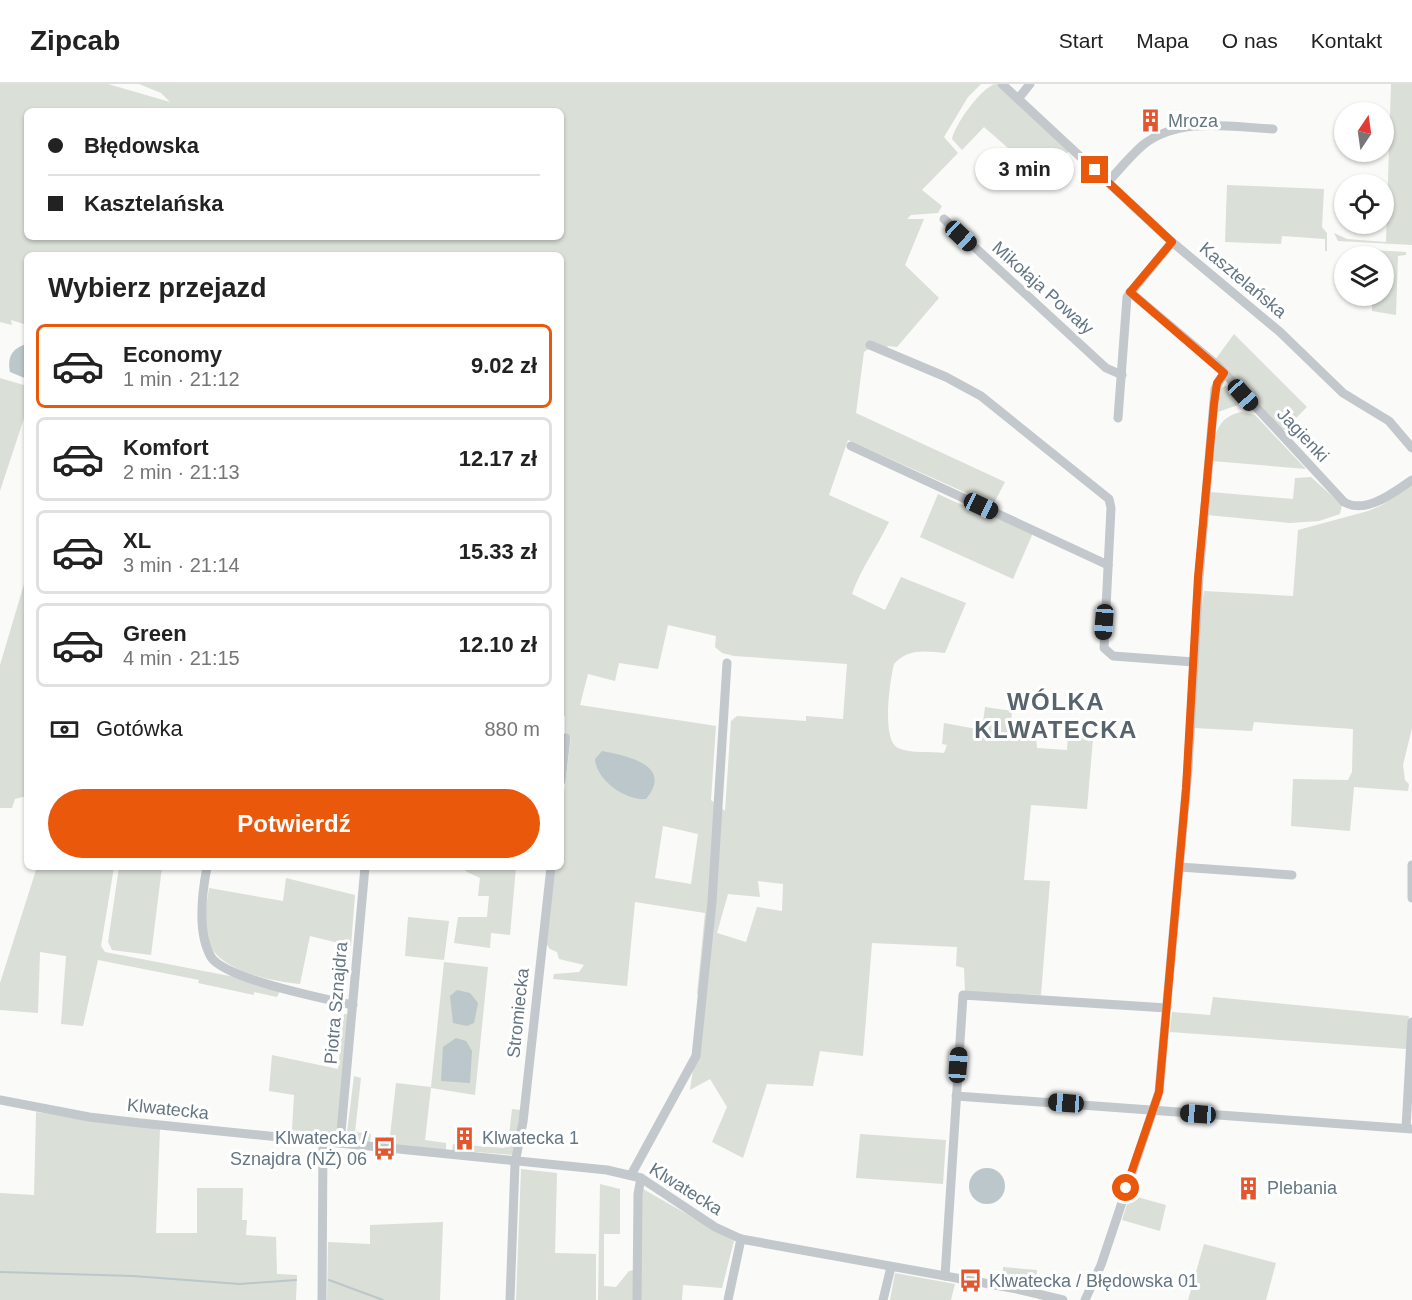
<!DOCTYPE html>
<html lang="pl">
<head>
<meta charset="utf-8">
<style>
  :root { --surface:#fff; --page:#f6f6f6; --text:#222; --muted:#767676; --line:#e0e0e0; --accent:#ea580c }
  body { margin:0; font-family:Helvetica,sans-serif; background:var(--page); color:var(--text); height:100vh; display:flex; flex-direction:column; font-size:22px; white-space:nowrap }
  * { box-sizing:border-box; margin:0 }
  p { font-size:20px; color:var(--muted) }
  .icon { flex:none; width:33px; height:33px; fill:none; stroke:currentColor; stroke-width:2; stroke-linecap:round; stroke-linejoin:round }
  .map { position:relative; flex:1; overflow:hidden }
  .drawer { position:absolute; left:24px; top:168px; width:540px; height:618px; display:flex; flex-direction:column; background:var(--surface); border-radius:9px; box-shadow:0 2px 4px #0004 }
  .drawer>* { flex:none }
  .banner { position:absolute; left:24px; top:24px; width:540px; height:132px; border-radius:9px; box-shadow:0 2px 4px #0004; display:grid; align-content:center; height:132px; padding:0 24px; background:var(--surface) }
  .needle { width:39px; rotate:13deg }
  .buttons { position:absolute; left:1334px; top:18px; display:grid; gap:12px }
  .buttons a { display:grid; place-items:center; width:60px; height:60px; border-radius:50%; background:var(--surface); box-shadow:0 2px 4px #0004; font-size:30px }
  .end { position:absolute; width:27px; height:27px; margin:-14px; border:8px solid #ea580c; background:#fff; box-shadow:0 0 0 3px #fff }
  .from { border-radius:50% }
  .bubble { position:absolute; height:42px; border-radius:21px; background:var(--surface); box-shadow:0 2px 4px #0004; font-size:20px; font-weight:600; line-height:42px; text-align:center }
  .car { position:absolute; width:18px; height:36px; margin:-18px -9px; border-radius:8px; box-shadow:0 0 4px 2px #0007; background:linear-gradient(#222 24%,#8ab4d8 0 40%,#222 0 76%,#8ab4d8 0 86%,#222 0) }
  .banner b { display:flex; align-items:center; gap:21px; height:57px; font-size:22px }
  .banner b+b { border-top:2px solid var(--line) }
  .banner i { width:15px; height:15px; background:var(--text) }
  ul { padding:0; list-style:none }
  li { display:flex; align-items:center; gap:18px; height:84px; margin:0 12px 9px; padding:0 12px; border:3px solid var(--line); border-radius:9px }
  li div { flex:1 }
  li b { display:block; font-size:22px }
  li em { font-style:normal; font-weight:600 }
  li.selected { border-color:var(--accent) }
  li>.icon { width:54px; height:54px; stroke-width:1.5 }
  h2 { padding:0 24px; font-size:27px; line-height:72px }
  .pay { display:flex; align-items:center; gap:15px; height:66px; padding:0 24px; font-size:22px }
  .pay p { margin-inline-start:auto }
  .button { display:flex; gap:12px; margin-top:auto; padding:12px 24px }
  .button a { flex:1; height:69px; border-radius:36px; background:var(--accent); color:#fff; font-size:24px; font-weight:600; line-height:69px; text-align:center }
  header { display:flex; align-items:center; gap:36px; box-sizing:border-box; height:84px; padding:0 30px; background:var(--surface); border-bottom:2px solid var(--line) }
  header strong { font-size:28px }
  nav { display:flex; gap:33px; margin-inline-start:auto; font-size:21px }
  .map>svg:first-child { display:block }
  .green { fill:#dadfd7; fill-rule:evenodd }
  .water { fill:#bbc7cb }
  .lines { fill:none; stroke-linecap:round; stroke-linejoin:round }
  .stream { stroke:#bbc7cb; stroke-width:2 }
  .minor { stroke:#c3c8cc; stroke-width:9 }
  .route { stroke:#ea580c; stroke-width:8 }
  .labels { text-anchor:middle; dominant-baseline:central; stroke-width:6; stroke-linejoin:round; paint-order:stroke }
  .poi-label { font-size:18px; fill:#657683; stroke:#fff; text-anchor:start }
  .street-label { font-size:18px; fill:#657683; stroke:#fff }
  .district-label { font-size:24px; font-weight:bold; letter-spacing:1.5px; fill:#57646e; stroke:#fff }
</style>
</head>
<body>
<header>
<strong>Zipcab</strong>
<nav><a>Start</a><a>Mapa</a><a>O nas</a><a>Kontakt</a></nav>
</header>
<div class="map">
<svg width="1412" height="1216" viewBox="0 0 1412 1216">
  <rect width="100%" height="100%" fill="#fafaf8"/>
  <g class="green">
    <path d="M 0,0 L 108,0 L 170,18 L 161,9 L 139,0 L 981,0 L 968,13 L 944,53 L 958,69 L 922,106 L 942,122 L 938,129 L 911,131 L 907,135 L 924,135 L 905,181 L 939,214 L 897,263 L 888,262 L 882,270 L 870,264 L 864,268 L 856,329 L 1005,398 L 993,421 L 848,356 L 829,411 L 889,438 C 877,463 861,484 852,510 L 885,526 L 901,493 L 966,519 L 945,569 C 927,567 907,564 894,580 C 890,596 881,656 898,664 C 910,670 931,667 944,669 L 947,661 L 942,660 L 944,639 L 982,646 L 985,623 L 1012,627 L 1010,649 L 1036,652 L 1037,664 L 1067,666 L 1068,650 L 1093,655 L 1087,725 L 1031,721 L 1024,796 L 1050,797 L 1041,911 L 965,908 L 964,884 L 956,882 L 957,863 L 872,859 L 863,972 L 820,967 L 813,1002 L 767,1000 L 743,1074 L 712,1058 L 727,1023 L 710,995 L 690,1006 L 704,911 L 697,910 L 705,829 L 635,818 L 627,902 L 553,895 L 554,890 L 579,888 L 584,881 L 559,875 L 557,868 L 550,865 L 545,858 L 555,783 L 561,783 L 561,733 L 571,653 L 565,651 L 565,632 L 561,632 L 561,171 L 27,171 L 27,241 L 11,236 L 12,241 L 0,238 ZM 27,27 L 561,27 L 561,153 L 27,153 ZM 668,541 L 716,552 L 715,563 L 722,569 L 734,572 L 847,580 L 843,635 L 806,632 L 806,637 L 737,632 L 731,637 L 725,727 L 711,716 L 716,642 L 580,621 L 588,590 L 615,597 L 619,579 L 658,585 ZM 663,742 L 698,750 L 691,800 L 655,794 ZM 758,797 L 783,800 L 782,827 L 757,823 L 746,858 L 717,849 L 728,810 L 760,813 Z"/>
    <path d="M 995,0 L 1000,1 L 1069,67 L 1046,92 L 1027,75 L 1024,78 L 984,43 L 962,66 L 952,55 C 955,40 981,4 995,0 Z"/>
    <polygon points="1391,0 1412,0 1412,161 1338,157 1334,149 1347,155 1386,158"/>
    <polygon points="1227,101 1324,105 1322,143 1327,149 1327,167 1325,167 1325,155 1282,152 1281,160 1225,158"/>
    <polygon points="1372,166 1406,168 1406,171 1398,172 1396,231 1372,227 1372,212 1383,212 1383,172 1374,172"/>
    <polygon points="1234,250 1307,323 1282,348 1215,276"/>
    <polygon points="0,294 27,302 27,325 0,407"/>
    <polygon points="1225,302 1232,304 1240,317 1238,321 1215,329 1217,306"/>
    <path d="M 1241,328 L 1255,331 L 1306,385 L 1212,377 C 1214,353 1215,334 1241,328 Z"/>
    <polygon points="1311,393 1342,421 1340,430 1319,437 1290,439 1207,431 1210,408 1293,415 1295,394"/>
    <polygon points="1412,400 1412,644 1403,681 1405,696 1409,700 1408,707 1354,703 1350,747 1291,742 1293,695 1348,696 1352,688 1353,645 1254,638 1252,647 1194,644 1198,547 1204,507 1293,512 1298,446 1368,427 1382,421"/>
    <path d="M 938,410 C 969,425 1001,435 1033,449 L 1013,495 L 920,453 Z"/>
    <polygon points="27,490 27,712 15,715 12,724 0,724 0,581"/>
    <polygon points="37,783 114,783 101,862 105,868 240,894 280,907 277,913 254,908 254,911 198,899 199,896 98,876 83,942 61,940 66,872 40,868 38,929 0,926 0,899"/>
    <polygon points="119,783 162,783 151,871 112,866 108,858"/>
    <polygon points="463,783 516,783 510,851 491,849 490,864 454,859 458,833 487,833 489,812 478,812 480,794 467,788"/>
    <path d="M 286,794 L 355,811 L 351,862 L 310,852 L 300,900 C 270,897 212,886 206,851 C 203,835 207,819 209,804 L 283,817 Z"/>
    <polygon points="408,833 449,837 444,876 405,872"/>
    <polygon points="444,878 488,883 475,1011 431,1004 425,1056 446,1059 446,1067 388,1061 388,1057 376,1056 377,1051 390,1052 396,999 431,1003"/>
    <polygon points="1213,913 1409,932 1407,965 1170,948 1172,928 1210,931"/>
    <polygon points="344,930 349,930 338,1051 292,1046 294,1011 269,1007 272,971 338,985"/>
    <polygon points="354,992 361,994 355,1048 371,1050 370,1058 351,1054 347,1048"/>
    <polygon points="512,1025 521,1026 514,1071 452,1066 453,1060 504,1064 508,1060"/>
    <polygon points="36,1028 160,1045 156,1149 197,1149 197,1104 243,1104 242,1136 247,1136 246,1151 276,1153 277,1190 297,1191 296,1216 0,1216 0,1109 34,1111"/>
    <polygon points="860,1050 946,1056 943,1100 856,1094"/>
    <polygon points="521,1085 557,1089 555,1169 596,1170 596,1216 516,1216"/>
    <polygon points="600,1100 620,1105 620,1150 604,1150 604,1202 616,1203 629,1187 634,1186 634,1216 598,1216"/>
    <polygon points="643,1105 734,1157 722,1204 683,1201 682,1216 640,1216 641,1112"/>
    <polygon points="1130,1111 1166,1121 1160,1147 1122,1136"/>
    <polygon points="443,1138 440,1216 327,1216 328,1158 370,1160 370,1141"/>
    <polygon points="1204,1160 1276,1179 1266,1216 1188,1216"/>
    <polygon points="1003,1183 1037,1186 1036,1197 1029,1200 1008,1196 1003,1189"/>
    <polygon points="895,1189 955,1200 951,1216 890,1216"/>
  </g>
  <g class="water">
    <path d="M 27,260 L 27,295 L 10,288 C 7,273 12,264 27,260 Z"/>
    <path d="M 602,667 C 627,672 674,681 646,715 C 626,717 596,696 595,675 Z"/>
    <polygon points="457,906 470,909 478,919 474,939 467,942 453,939 450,912"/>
    <polygon points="456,954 466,957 472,967 470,999 441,997 443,963"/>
    <circle cx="987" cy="1102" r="18"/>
  </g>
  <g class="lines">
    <g class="stream">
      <polyline points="0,1188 133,1192 240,1200 296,1196"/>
      <polyline points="329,1196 383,1216"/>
    </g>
    <g class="minor">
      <polyline points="1002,0 1172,158 1280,248 1343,309 1389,337 1412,364"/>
      <polyline points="1018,15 1030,0"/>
      <path d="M 1108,98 C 1119,86 1130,72 1143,61 C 1179,32 1230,43 1273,45"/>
      <polyline points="944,135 1106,284 1122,291"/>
      <path d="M 1130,208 L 1218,282 L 1344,418 C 1366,431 1394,408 1412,396"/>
      <polyline points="870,261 946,293 981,312 1109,415 1111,424 1104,564 1113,572 1194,578"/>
      <polyline points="1118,334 1127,213 1172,158"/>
      <polyline points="851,362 1108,481"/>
      <polyline points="561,697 566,654"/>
      <polyline points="1412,781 1412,814"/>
      <path d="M 207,783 C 202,809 197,849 211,873 C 225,895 325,915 353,921"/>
      <polyline points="1180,783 1292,791"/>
      <polyline points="956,1012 1412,1045"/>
      <polyline points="0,1016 89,1033 140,1039 607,1086 641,1094 715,1143 741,1155 1017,1205 1063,1216"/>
      <polyline points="1406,1044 1412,938"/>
      <polyline points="340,1059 365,783"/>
      <polyline points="631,1091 696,972 712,818 727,579"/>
      <polyline points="945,1192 963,911 1167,924"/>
      <polyline points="322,1216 323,1057"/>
      <polyline points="510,1216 515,1079 523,1038 551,783"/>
      <polyline points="637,1216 638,1110 641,1094"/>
      <polyline points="728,1216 741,1155"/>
      <polyline points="883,1216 891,1183"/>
      <polyline points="1085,1216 1101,1181 1159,1008 1188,685 1199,493 1215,305 1224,289"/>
    </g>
  </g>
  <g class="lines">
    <polyline class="route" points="1095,86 1172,158 1130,208 1224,289 1217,299 1214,320 1198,493 1186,705 1159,1008 1126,1104"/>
  </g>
  <defs>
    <symbol id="building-bare" viewBox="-9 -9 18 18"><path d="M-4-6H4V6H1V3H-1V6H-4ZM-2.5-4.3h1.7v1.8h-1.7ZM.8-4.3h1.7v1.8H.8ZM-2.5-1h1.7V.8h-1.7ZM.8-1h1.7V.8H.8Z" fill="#e4572e" stroke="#fff" stroke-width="2.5" paint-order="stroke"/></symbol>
    <symbol id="bus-bare" viewBox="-9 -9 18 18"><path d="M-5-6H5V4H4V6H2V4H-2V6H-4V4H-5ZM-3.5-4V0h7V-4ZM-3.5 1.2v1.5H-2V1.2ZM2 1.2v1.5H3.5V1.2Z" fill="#e4572e" stroke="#fff" stroke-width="2.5" paint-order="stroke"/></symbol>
  </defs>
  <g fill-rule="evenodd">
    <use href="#building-bare" x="1134" y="20" width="33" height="33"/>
    <use href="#building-bare" x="448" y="1038" width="33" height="33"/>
    <use href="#bus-bare" x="368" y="1048" width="33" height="33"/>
    <use href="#building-bare" x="1232" y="1088" width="33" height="33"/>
    <use href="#bus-bare" x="954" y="1180" width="33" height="33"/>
  </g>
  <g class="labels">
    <g class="poi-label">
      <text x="1168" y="37">Mroza</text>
      <text x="367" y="1054" text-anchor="end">Klwatecka /<tspan x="367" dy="21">Sznajdra (NŻ) 06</tspan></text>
      <text x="482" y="1054">Klwatecka 1</text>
      <text x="1267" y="1104">Plebania</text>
      <text x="989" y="1197">Klwatecka / Błędowska 01</text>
    </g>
    <g class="street-label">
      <text transform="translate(1243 196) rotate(40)">Kasztelańska</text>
      <text transform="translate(1043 204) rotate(42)">Mikołaja Powały</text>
      <text transform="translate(1303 351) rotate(47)">Jagienki</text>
      <text transform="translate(336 919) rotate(-85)">Piotra Sznajdra</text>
      <text transform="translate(518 929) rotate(-84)">Stromiecka</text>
      <text transform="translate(168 1025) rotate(6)">Klwatecka</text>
      <text transform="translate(686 1105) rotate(32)">Klwatecka</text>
    </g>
    <g class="district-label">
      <text x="1056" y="617">WÓLKA<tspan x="1056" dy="28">KLWATECKA</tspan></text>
    </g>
  </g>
</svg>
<div class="buttons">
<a><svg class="needle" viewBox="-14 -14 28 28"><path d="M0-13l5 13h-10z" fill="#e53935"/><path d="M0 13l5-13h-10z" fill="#767676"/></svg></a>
<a><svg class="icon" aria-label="locate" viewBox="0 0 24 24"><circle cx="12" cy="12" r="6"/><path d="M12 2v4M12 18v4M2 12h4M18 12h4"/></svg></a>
<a><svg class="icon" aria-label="layers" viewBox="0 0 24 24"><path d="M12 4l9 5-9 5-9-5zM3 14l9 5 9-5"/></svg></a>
</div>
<i class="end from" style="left:1126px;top:1104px"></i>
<i class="end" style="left:1095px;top:86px"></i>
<div class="bubble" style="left:975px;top:64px;width:99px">3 min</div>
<i class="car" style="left:961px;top:152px;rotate:133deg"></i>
<i class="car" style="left:1243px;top:311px;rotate:138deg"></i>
<i class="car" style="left:981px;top:422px;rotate:115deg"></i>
<i class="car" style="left:1104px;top:538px;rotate:184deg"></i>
<i class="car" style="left:958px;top:981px;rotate:4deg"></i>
<i class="car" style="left:1066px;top:1019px;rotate:274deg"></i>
<i class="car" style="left:1198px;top:1030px;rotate:274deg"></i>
<div class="banner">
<b><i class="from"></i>Błędowska</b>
<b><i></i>Kasztelańska</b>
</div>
<section class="drawer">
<h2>Wybierz przejazd</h2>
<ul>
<li class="selected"><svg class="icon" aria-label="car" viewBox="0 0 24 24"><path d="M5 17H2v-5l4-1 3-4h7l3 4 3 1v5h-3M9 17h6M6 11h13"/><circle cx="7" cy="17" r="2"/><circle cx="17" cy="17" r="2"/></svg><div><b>Economy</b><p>1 min · 21:12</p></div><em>9.02 zł</em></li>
<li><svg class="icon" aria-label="car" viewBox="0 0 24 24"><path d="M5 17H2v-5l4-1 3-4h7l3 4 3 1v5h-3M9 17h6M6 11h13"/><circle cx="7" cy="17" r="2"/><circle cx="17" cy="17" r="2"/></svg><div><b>Komfort</b><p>2 min · 21:13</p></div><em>12.17 zł</em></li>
<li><svg class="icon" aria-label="car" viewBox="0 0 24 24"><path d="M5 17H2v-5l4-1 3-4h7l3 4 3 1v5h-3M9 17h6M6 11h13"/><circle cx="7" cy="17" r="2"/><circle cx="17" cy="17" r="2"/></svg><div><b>XL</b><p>3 min · 21:14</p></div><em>15.33 zł</em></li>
<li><svg class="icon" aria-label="car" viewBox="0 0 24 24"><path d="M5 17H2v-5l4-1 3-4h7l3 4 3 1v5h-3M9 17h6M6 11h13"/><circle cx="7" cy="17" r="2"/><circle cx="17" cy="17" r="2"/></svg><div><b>Green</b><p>4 min · 21:15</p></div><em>12.10 zł</em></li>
</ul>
<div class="pay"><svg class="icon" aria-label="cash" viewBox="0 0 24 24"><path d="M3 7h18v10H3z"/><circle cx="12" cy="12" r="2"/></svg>Gotówka<p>880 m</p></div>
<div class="button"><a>Potwierdź</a></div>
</section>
</div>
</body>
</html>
